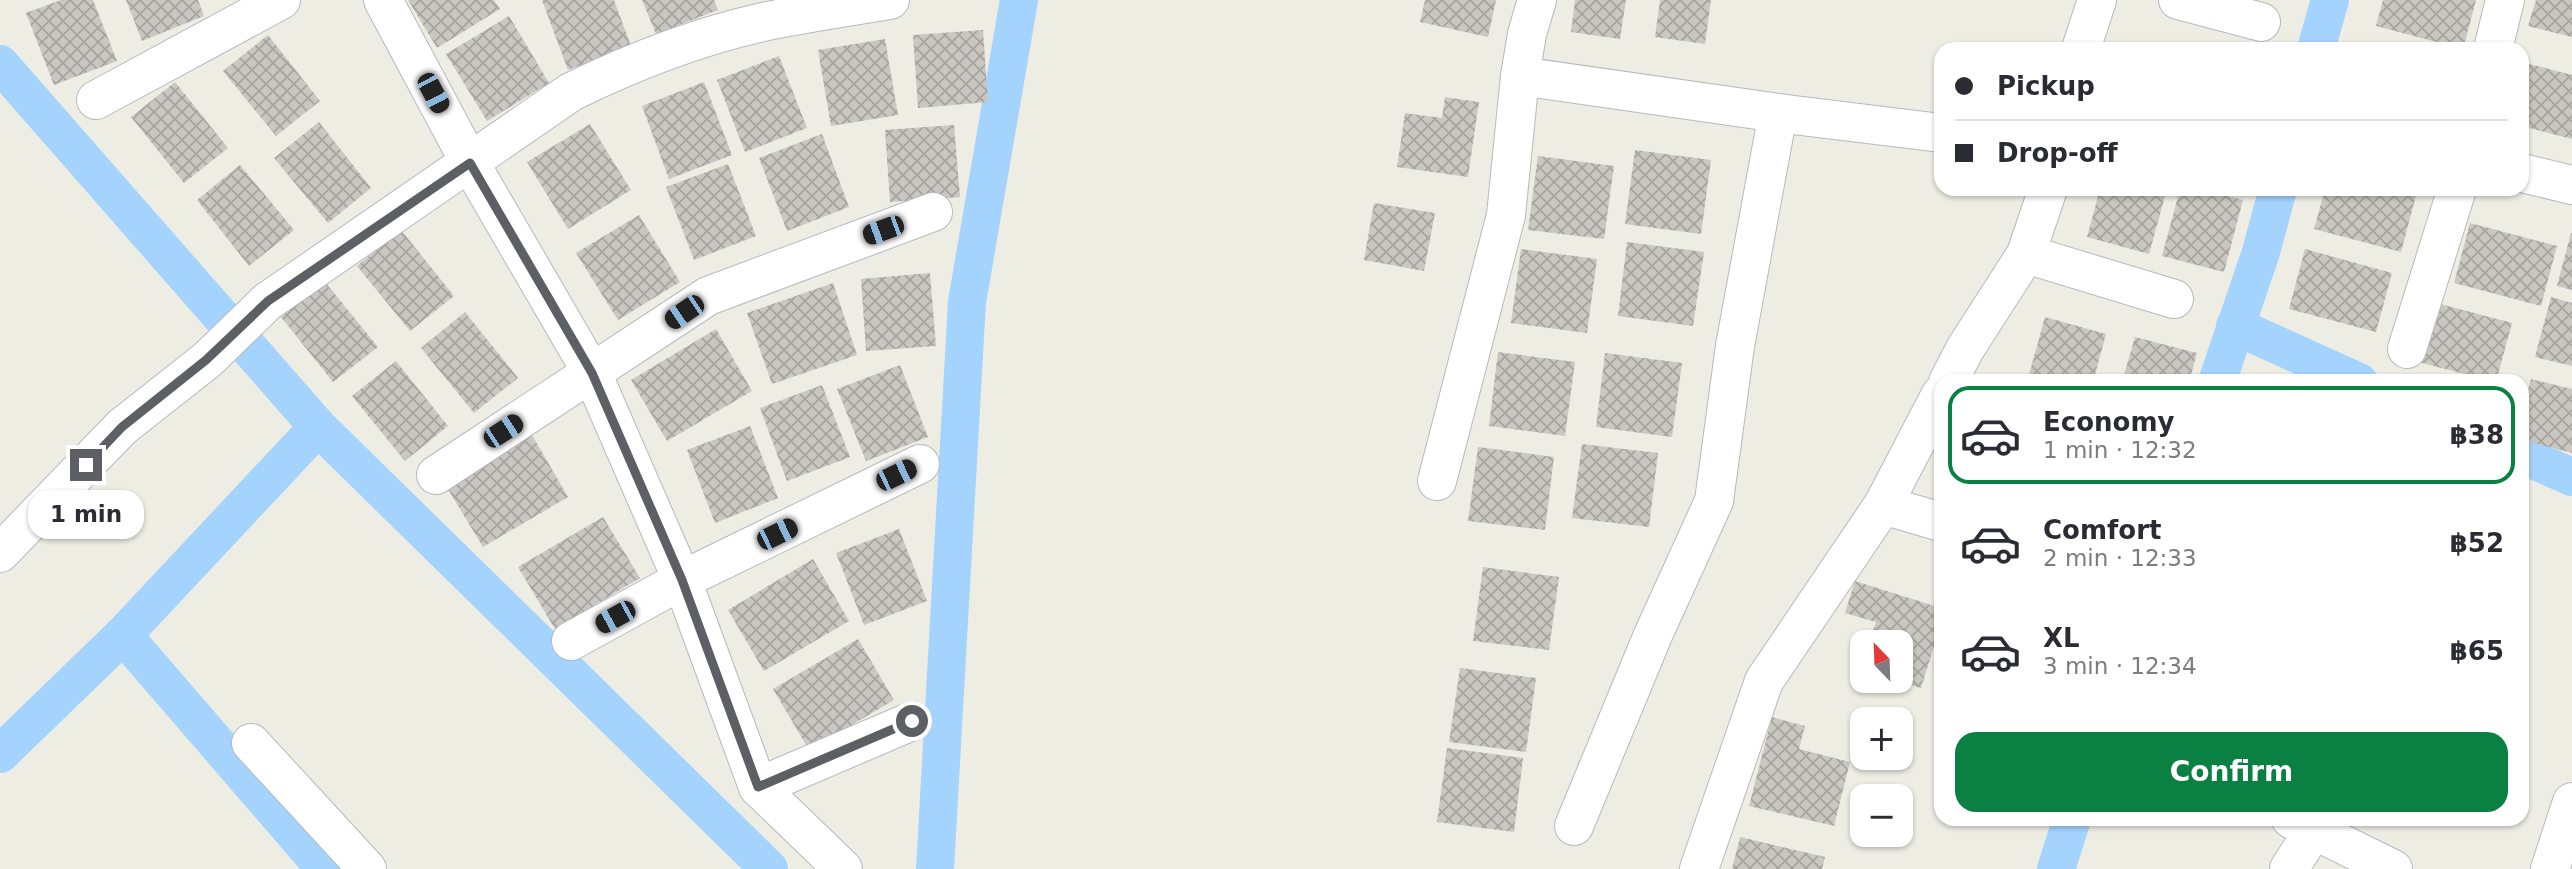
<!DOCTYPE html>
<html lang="en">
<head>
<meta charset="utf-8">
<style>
  :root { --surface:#fff; --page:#f2f2f3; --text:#2b2b33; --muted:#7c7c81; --line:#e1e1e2; --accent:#0b8043 }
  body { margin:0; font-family:"DejaVu Sans",sans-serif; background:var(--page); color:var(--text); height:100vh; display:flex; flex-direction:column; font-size:26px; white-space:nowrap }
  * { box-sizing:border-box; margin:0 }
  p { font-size:23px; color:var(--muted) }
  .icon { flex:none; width:38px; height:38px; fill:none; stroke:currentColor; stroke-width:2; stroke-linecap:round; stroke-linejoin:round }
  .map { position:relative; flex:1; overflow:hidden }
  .details { position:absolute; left:1934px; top:374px; width:595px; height:452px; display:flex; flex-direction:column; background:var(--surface); border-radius:21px; box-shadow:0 2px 5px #0004 }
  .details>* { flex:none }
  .hud { position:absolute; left:1934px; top:42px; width:595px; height:154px; border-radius:21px; box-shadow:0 2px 5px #0004; display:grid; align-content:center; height:154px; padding:0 21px; background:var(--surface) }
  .needle { width:46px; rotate:337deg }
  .tools { position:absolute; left:1850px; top:630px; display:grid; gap:14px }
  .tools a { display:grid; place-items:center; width:63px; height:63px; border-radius:14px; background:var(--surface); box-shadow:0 2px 5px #0004; font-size:35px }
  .end { position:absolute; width:32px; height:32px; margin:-16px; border:9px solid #5c5f64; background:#fff; box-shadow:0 0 0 4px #fff }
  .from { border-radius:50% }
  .bubble { position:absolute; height:49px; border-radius:21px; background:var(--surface); box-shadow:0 2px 5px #0004; font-size:23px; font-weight:700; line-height:49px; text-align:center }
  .car { position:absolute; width:21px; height:42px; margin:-21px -10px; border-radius:9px; box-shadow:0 0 5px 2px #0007; background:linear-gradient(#222 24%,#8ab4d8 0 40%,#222 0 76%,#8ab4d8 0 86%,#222 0) }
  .hud b { display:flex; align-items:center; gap:24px; height:66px; font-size:26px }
  .hud b+b { border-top:2px solid var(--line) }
  .hud i { width:18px; height:18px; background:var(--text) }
  ul { padding:12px 0 0; list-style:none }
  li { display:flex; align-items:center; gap:21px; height:98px; margin:0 14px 10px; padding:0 7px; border:4px solid transparent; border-radius:21px }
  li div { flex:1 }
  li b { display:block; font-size:26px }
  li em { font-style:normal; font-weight:700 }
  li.active { border-color:var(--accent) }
  li>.icon { width:63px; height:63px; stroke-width:1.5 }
  .button { display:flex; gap:14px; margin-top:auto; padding:14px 21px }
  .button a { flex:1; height:80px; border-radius:21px; background:var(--accent); color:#fff; font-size:28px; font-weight:700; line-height:80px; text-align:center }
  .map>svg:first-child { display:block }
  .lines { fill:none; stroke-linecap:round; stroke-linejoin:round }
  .canal { stroke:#a4d3fe; stroke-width:38 }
  .building { fill:url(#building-cross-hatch) }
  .street-casing { stroke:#b6b9be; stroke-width:40 }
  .street { stroke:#fff; stroke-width:38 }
  .route { stroke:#5c5f64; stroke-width:9 }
</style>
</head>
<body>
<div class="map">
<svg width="2572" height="869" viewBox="0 0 2572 869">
  <defs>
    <pattern id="building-cross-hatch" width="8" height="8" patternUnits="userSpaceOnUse" patternTransform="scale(1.75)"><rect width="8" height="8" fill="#cac6c1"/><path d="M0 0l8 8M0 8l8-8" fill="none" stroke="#a7a4a0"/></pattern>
  </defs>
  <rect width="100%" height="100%" fill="#eeede4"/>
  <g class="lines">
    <g class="canal">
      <polyline points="2316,49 2330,0"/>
      <polyline points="0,64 318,427 769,869"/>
      <polyline points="2235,326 2359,382"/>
      <polyline points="2217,382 2261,252 2278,189"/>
      <polyline points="2522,455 2572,477"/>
      <polyline points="123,635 325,869"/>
      <polyline points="0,754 123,635 318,427"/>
      <polyline points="935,869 967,302 1019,0"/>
      <polyline points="2056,869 2072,819"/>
    </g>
  </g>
  <g class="building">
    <polygon points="61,0 93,0 117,61 54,85 26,13"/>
    <polygon points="126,0 198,0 204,16 142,41"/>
    <polygon points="408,0 494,0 500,9 437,48"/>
    <polygon points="542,0 614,0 631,46 568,70"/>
    <polygon points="642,0 714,0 718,10 656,34"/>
    <polygon points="1425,0 1496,0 1488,37 1420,22"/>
    <polygon points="1575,0 1626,0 1620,39 1571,32"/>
    <polygon points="1660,0 1711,0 1705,44 1655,37"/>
    <polygon points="2383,0 2476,0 2463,49 2376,26"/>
    <polygon points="2536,0 2572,0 2572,37 2528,26"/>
    <polygon points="509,16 549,83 487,121 446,54"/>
    <polygon points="983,30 988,102 918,108 913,35"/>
    <polygon points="268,35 320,101 276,136 223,71"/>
    <polygon points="885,39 898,115 831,126 818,50"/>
    <polygon points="779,56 807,128 745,152 717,80"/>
    <polygon points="2522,62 2572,75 2572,139 2522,126"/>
    <polygon points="175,82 228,148 184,183 131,117"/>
    <polygon points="704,82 732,155 669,179 642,106"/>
    <polygon points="1445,97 1479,102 1468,177 1397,167 1405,113 1442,118"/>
    <polygon points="319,122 371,188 328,223 274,158"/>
    <polygon points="590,124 631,190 568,229 527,162"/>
    <polygon points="954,125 960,197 890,202 885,130"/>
    <polygon points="822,134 849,207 787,231 759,158"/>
    <polygon points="1635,150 1711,160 1701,234 1625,224"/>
    <polygon points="1538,156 1614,166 1604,239 1528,230"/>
    <polygon points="728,164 756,236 694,260 666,187"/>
    <polygon points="240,165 294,230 249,266 197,200"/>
    <polygon points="2100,189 2167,189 2149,254 2087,237"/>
    <polygon points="2180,189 2200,189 2243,200 2224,272 2162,256"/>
    <polygon points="2325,189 2406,189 2417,192 2401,252 2314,229"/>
    <polygon points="1374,203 1435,213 1424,271 1364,260"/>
    <polygon points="639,215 680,282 618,320 576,253"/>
    <polygon points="2470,223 2557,246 2541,306 2454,283"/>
    <polygon points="401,230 454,296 410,331 357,266"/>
    <polygon points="2571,233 2572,233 2572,290 2557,286"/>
    <polygon points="1627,242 1704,252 1693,326 1618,316"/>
    <polygon points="1521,249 1597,259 1587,333 1511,323"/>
    <polygon points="2305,249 2392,273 2376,332 2289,309"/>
    <polygon points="930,273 936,346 866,351 861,279"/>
    <polygon points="325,282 378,347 333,382 281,317"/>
    <polygon points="833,283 857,355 772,384 747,313"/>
    <polygon points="2551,297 2572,303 2572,366 2535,357"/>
    <polygon points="2425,300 2512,323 2496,382 2410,360"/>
    <polygon points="465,312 518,378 474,413 421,348"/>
    <polygon points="2045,317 2106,334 2093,382 2027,382"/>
    <polygon points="716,329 752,391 667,441 631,380"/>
    <polygon points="2135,337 2197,353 2189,382 2122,382"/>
    <polygon points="1498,352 1575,362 1565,436 1489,426"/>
    <polygon points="1605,353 1682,363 1672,437 1596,427"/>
    <polygon points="396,361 448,426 405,461 352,396"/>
    <polygon points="900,365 928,437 866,461 837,389"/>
    <polygon points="2531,379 2572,389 2572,453 2522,440 2522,413"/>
    <polygon points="822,385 850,457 787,481 760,408"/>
    <polygon points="750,426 778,498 715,523 687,450"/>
    <polygon points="532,435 568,497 483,547 446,486"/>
    <polygon points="1582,444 1658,453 1649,527 1572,518"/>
    <polygon points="1478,447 1554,457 1545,530 1468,521"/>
    <polygon points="603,517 640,578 555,629 518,567"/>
    <polygon points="899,529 927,601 864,625 836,553"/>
    <polygon points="813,559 849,621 764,671 728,610"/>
    <polygon points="1483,567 1559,577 1549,650 1473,641"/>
    <polygon points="1855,581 1941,608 1941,624 1921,688 1900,682 1900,642 1869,642 1876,622 1845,613"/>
    <polygon points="858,639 894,700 809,750 773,689"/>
    <polygon points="1460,668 1536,678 1526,752 1449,742"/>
    <polygon points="1772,717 1805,726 1799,749 1850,762 1834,826 1749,806"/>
    <polygon points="1447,748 1523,758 1514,832 1437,822"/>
    <polygon points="1740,837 1825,857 1822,869 1732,869"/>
  </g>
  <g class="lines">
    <defs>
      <g id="street">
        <polyline points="383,0 470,163 592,373 682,580 758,787 843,869"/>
        <polyline points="2178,0 2261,22"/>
        <polyline points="2081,49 2097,0"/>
        <polyline points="2493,49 2505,0"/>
        <polyline points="1520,76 1778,113 1941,133"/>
        <polyline points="96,100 281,0"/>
        <polyline points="2522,173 2572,185"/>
        <polyline points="2026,254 2174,299"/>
        <polyline points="2407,349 2457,189"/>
        <polyline points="1948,382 1965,349 2026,254 2048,189"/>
        <polyline points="436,475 708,296 933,212"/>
        <polyline points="1437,481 1506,215 1520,76 1527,34 1537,0"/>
        <polyline points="1883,505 1941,522"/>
        <path d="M 0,553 L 122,427 L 207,360 L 268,301 L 571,92 C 632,62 696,37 763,22 C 805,13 848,7 890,0"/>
        <polyline points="571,641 682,580 920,464"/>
        <polyline points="251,743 367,869"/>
        <polyline points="758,787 912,721"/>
        <polyline points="2291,819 2393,869"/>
        <polyline points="1574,826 1653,635 1714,501 1735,346 1778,113"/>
        <polyline points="1699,869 1764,681 1883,505 1941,394"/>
        <polyline points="2289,869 2313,831"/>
        <polyline points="2550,869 2572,802"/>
      </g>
    </defs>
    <use href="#street" class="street-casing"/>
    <use href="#street" class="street"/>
  </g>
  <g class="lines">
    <polyline class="route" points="86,465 122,427 206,360 268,301 470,163 592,373 682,580 758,787 912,721"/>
  </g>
</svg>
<div class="tools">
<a><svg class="needle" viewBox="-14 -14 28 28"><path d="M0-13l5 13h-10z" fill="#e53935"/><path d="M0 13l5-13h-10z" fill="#7c7c81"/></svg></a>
<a>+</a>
<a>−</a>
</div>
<i class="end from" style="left:912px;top:721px"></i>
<i class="end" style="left:86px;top:465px"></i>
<div class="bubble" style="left:28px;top:490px;width:116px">1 min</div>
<i class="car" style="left:433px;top:93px;rotate:152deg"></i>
<i class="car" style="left:883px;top:230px;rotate:250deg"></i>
<i class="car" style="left:684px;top:312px;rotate:236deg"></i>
<i class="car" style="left:503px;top:431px;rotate:57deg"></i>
<i class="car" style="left:896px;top:475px;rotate:64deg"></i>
<i class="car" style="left:777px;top:534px;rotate:64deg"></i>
<i class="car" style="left:615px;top:617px;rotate:241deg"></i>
<div class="hud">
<b><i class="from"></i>Pickup</b>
<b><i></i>Drop-off</b>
</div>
<section class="details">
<ul>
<li class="active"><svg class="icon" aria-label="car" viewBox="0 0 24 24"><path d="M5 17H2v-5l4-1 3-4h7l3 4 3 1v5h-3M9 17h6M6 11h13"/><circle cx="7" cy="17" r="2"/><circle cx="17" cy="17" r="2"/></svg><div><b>Economy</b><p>1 min · 12:32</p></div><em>฿38</em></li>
<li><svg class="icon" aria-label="car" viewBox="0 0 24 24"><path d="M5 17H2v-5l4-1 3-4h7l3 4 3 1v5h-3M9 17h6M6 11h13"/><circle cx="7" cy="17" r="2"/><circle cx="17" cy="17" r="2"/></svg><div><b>Comfort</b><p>2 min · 12:33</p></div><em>฿52</em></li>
<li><svg class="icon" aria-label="car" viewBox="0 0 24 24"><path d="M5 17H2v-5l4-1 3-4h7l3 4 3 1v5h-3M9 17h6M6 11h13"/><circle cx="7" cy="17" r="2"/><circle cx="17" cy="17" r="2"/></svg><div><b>XL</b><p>3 min · 12:34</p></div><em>฿65</em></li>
</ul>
<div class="button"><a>Confirm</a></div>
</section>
</div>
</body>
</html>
